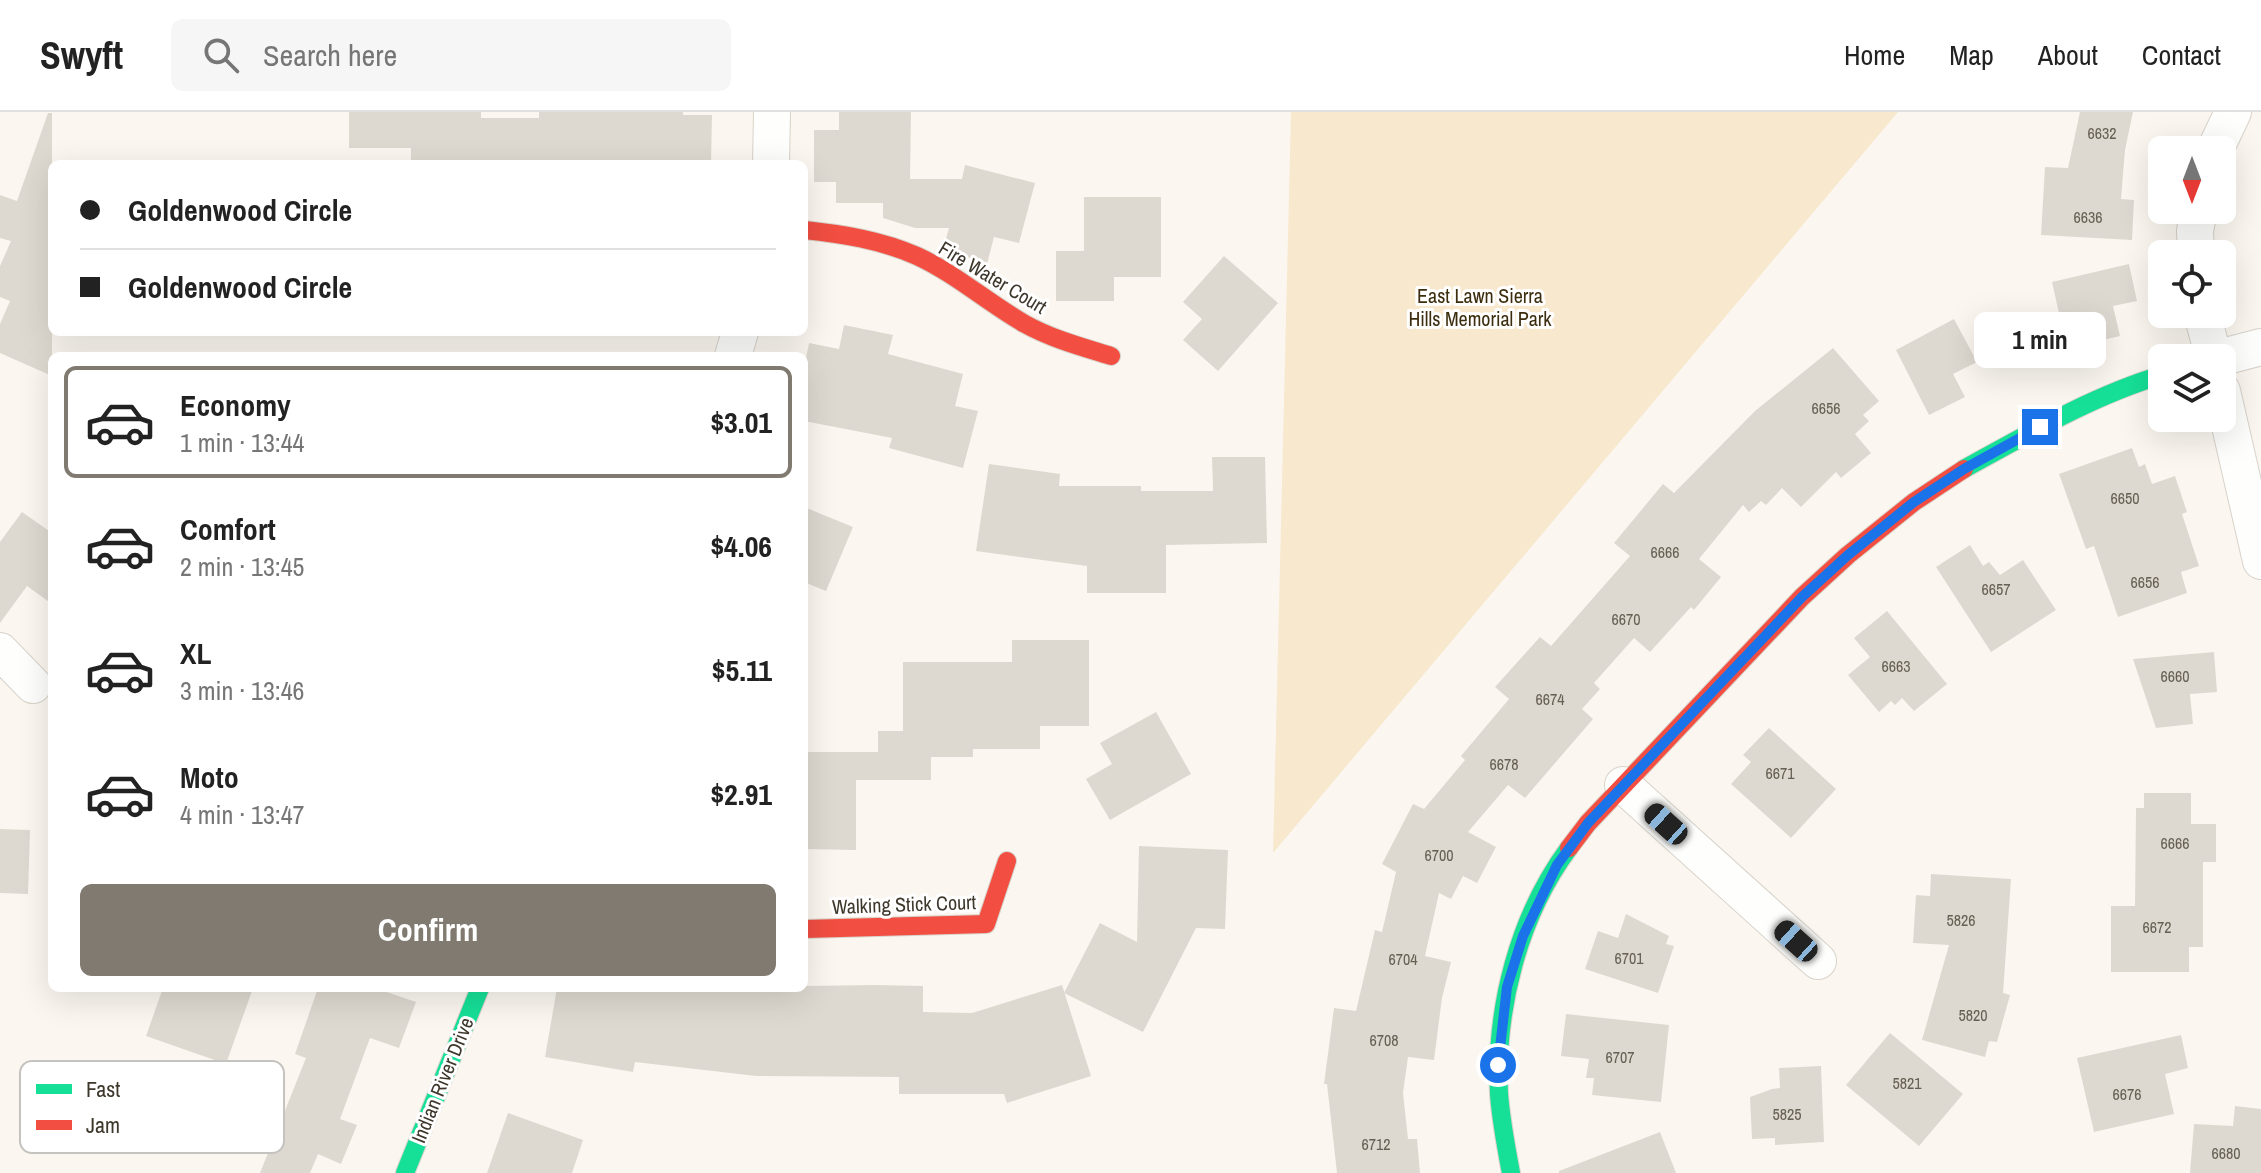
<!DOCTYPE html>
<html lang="en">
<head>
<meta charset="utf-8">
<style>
  :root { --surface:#fff; --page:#f6f6f6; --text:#222; --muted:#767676; --line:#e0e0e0; --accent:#807a70 }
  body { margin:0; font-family:"Archivo Narrow",sans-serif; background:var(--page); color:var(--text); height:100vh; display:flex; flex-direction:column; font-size:30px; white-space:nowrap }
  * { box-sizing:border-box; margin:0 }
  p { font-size:26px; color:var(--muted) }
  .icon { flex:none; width:44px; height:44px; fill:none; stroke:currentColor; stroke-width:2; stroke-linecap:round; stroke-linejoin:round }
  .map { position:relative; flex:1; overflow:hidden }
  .drawer { position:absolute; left:48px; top:240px; width:760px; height:640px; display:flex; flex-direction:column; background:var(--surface); border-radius:12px; box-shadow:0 8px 32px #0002 }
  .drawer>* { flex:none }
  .top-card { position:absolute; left:48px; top:48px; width:760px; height:176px; border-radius:12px; box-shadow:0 8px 32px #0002; display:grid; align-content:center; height:176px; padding:0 32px; background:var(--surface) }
  .needle { width:52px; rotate:180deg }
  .fabs { position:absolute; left:2148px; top:24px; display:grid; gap:16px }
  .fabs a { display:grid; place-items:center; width:88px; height:88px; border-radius:12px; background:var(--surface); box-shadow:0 8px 32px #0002; font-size:40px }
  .end { position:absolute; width:36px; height:36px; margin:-18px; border:10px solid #1a73e8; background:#fff; box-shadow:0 0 0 4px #fff }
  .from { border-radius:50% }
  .bubble { position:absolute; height:56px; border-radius:12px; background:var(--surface); box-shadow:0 8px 32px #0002; font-size:26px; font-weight:700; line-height:56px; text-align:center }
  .car { position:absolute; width:24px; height:48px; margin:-24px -12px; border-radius:10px; box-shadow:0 0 6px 2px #0007; background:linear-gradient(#222 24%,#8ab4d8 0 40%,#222 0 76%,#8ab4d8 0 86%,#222 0) }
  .top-card b { display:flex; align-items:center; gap:28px; height:76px; font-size:30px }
  .top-card b+b { border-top:2px solid var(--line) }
  .top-card i { width:20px; height:20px; background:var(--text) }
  ul { padding:14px 0 0; list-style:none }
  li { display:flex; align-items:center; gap:24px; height:112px; margin:0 16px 12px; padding:0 16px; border:4px solid transparent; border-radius:12px }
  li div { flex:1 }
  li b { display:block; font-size:30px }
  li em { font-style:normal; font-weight:700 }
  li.on { border-color:var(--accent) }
  li>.icon { width:72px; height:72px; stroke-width:1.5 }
  .cta { display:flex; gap:16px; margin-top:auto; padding:16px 32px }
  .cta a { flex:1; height:92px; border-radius:12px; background:var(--accent); color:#fff; font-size:32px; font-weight:700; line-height:92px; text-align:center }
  header { display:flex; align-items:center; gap:48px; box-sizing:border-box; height:112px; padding:0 40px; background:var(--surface); border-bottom:2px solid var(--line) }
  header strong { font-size:38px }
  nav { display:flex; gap:44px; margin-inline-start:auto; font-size:28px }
  .search { width:560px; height:72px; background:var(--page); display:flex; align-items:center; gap:20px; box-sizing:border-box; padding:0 28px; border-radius:12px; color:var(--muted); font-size:30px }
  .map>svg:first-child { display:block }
  .green { fill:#f7e8ce }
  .building { fill:#ded9d0 }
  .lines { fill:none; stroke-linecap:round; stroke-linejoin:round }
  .street-casing { stroke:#d8d3ca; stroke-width:38 }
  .fast-casing { stroke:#d8d3ca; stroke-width:20 }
  .jam-casing { stroke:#d8d3ca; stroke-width:20 }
  .street { stroke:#fefefd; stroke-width:36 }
  .fast { stroke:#16e098; stroke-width:18 }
  .jam { stroke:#f24e42; stroke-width:18 }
  .route { stroke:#1a73e8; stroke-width:10 }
  .labels { text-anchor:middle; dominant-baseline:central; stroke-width:6; stroke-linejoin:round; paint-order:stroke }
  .number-label { font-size:16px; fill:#666054 }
  .street-label { font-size:20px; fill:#3e372b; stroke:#fff }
  .park-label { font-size:20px; fill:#3c2d0e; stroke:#fff }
  .key { fill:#fff; stroke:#c5c3bf; stroke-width:2 }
  .key-label { font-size:22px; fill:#3e372b }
</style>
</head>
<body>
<header>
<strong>Swyft</strong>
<div class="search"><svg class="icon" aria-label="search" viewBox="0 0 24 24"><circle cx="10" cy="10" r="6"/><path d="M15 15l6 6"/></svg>Search here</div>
<nav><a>Home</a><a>Map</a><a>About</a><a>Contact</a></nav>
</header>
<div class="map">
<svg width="2261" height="1061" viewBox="0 0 2261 1061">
  <rect width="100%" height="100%" fill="#fbf7f0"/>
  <polygon class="green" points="1291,0 1898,0 1273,741"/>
  <g class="building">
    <polygon points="349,0 481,0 481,6 539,6 539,0 683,0 683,3 712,3 711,52 411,52 411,36 349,36"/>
    <polygon points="839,0 911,0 910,67 962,67 965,53 1035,71 1019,131 994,125 987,152 976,150 945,130 949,116 915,116 883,106 883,91 836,91 836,70 814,70 814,18 839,18"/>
    <polygon points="2080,0 2133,0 2125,38 2121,87 2134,88 2132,128 2041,123 2045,55 2068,56"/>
    <polygon points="48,1 52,1 52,264 0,241 0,212 10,189 0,185 0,154 11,129 0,126 0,83 17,89"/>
    <polygon points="1084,85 1161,85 1161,165 1114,165 1114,189 1056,189 1056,139 1084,139"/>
    <polygon points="1224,144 1278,191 1218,259 1183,228 1202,207 1183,190"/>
    <polygon points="2129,152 2137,189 2113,194 2120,224 2073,235 2069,217 2063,219 2052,170"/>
    <polygon points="1954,207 1977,250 1953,262 1965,285 1929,303 1896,238"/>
    <polygon points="844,213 893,223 888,242 963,262 955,294 978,299 963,356 889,336 892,326 804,309 804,256 809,231 839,237"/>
    <polygon points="1833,236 1879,289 1863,303 1869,309 1855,322 1871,341 1841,366 1836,360 1801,395 1782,376 1766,393 1761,389 1749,400 1743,393 1699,447 1721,465 1694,498 1691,495 1650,540 1634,526 1594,571 1600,577 1582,597 1593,607 1525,686 1508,673 1468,720 1496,735 1477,771 1463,764 1451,787 1439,781 1425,844 1451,850 1442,886 1434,948 1408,945 1403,981 1408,1027 1417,1027 1420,1061 1337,1061 1327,972 1324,972 1334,896 1356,899 1375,818 1382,820 1396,760 1382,752 1413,692 1424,697 1465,648 1461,644 1509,587 1495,575 1540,525 1551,534 1630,444 1614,431 1663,372 1674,381 1755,299"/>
    <polygon points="2132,336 2139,355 2145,352 2152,372 2175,364 2187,400 2182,402 2199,454 2181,460 2187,481 2118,505 2094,434 2086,437 2059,362"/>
    <polygon points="1212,345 1265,345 1267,431 1166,433 1166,481 1087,481 1087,454 976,439 989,352 1060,362 1059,374 1141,374 1141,379 1213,379"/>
    <polygon points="804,395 853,415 826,479 804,470"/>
    <polygon points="22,400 52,421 52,492 27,474 0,511 0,430"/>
    <polygon points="1970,433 1983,454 1989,450 2000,463 2023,448 2056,498 1991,540 1936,455"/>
    <polygon points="1887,499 1947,572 1914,599 1902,586 1895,593 1891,589 1879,600 1848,563 1870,545 1854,526"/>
    <polygon points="1012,528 1089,528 1089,614 1040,614 1040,637 973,637 973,645 931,645 931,668 856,668 856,738 804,737 806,640 878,640 878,619 903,619 903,550 1012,550"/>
    <polygon points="2214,540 2217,580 2190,582 2193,612 2156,616 2133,547"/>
    <polygon points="1156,600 1191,662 1110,708 1086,667 1112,652 1100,631"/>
    <polygon points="1769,616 1836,677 1791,726 1731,672 1751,650 1743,643"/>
    <polygon points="2144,681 2191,681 2191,712 2216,712 2216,750 2203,750 2203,835 2189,835 2189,860 2111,860 2111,794 2135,794 2136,696 2144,696"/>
    <polygon points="0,717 30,718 28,782 0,781"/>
    <polygon points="1139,734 1228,738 1225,817 1196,816 1143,920 1064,881 1100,811 1137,830"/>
    <polygon points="1931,762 2011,767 2003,881 2010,883 1997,930 1989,929 1985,945 1922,928 1949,833 1913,831 1916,783 1930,784"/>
    <polygon points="1626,802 1669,824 1666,832 1674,834 1658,881 1585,857 1598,819 1618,826"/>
    <polygon points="876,873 923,874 923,900 972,901 1062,873 1091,964 1007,991 1004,982 899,982 899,965 756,964 635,950 633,960 545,945 557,876 804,876 804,874"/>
    <polygon points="163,876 253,876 226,952 146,924"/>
    <polygon points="318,876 375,876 416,890 399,936 370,926 340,1007 357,1013 341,1052 318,1042 310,1061 260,1061 306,946 295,942"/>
    <polygon points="1566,902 1669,913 1661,990 1592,983 1594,966 1586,966 1589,947 1561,944"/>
    <polygon points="1890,921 1963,982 1919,1034 1846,973"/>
    <polygon points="2181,923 2188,956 2165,962 2174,1002 2094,1020 2077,946"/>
    <polygon points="1821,954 1824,1030 1775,1033 1775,1026 1752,1027 1750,985 1772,977 1780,976 1779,956"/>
    <polygon points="2235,994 2261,997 2261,1061 2190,1061 2194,1012 2233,1014"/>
    <polygon points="508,1001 583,1028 572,1061 487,1061"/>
    <polygon points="1660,1020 1676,1061 1559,1061 1559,1059"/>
  </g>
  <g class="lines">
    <defs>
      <g id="street">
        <polyline points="2215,38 2233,0"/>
        <polyline points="771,52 772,0"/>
        <polyline points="2196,142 2195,119 2199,98"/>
        <polyline points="2202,202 2214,246"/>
        <polyline points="733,244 740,220"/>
        <polyline points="2219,246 2261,235"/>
        <polyline points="2222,279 2261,449"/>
        <polyline points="0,539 33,573"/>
        <polyline points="1623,673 1818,849"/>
      </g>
      <g id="fast">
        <path d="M 1964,357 C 2026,323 2094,283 2162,263"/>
        <polyline points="405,1061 480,876"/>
        <path d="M 1511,1061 C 1506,1035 1501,1008 1499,982 C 1495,897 1518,805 1569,736"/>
      </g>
      <g id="jam">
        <path d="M 804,118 C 842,122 881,128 917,144 C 956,162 988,191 1025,212 C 1052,227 1082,235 1111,244"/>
        <polyline points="1569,736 1588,711 1802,485 1848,443 1914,390 1964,357"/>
        <polyline points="804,817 986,812 1007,749"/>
      </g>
    </defs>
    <use href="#street" class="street-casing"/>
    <use href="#fast" class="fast-casing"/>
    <use href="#jam" class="jam-casing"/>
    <use href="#street" class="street"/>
    <use href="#fast" class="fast"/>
    <use href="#jam" class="jam"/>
  </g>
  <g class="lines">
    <polyline class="route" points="1498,953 1507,875 1523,824 1557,753 1588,711 1802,485 1848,443 1914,390 1964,357 2040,315"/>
  </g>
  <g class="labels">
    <g class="number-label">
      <text x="2102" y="21">6632</text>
      <text x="2088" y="105">6636</text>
      <text x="1826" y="296">6656</text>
      <text x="2125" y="386">6650</text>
      <text x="1665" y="440">6666</text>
      <text x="2145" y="470">6656</text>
      <text x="1996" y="477">6657</text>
      <text x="1626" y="507">6670</text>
      <text x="1896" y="554">6663</text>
      <text x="2175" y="564">6660</text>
      <text x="1550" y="587">6674</text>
      <text x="1504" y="652">6678</text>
      <text x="1780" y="661">6671</text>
      <text x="2175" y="731">6666</text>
      <text x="1439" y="743">6700</text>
      <text x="1961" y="808">5826</text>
      <text x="2157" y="815">6672</text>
      <text x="1629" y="846">6701</text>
      <text x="1403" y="847">6704</text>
      <text x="1973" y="903">5820</text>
      <text x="1384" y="928">6708</text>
      <text x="1620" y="945">6707</text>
      <text x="1907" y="971">5821</text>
      <text x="2127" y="982">6676</text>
      <text x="1787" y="1002">5825</text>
      <text x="1376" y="1032">6712</text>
      <text x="2226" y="1041">6680</text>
    </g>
    <g class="street-label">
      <text transform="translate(993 165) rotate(31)">Fire Water Court</text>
      <text transform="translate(904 792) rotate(-2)">Walking Stick Court</text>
      <text transform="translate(442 968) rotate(-68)">Indian River Drive</text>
    </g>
    <g class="park-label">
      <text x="1480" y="183">East Lawn Sierra<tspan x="1480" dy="23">Hills Memorial Park</tspan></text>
    </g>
  </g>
  <rect x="20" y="949" width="264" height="92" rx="12" class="key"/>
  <rect x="36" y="972" width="36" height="10" fill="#16e098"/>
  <rect x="36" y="1008" width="36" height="10" fill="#f24e42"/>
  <g class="key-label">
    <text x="86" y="985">Fast</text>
    <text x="86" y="1021">Jam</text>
  </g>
</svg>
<div class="fabs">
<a><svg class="needle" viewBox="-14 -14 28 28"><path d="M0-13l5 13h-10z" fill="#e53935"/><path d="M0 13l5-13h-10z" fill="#767676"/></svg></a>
<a><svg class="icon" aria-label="locate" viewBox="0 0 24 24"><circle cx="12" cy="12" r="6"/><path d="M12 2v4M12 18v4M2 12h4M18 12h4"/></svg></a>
<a><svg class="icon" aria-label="layers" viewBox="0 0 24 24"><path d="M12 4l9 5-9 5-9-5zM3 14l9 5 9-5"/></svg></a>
</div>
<i class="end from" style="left:1498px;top:953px"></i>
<i class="end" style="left:2040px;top:315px"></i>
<div class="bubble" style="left:1974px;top:200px;width:132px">1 min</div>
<i class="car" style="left:1666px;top:712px;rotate:312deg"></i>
<i class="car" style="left:1796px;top:829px;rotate:312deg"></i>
<div class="top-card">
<b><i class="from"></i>Goldenwood Circle</b>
<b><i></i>Goldenwood Circle</b>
</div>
<section class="drawer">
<ul>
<li class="on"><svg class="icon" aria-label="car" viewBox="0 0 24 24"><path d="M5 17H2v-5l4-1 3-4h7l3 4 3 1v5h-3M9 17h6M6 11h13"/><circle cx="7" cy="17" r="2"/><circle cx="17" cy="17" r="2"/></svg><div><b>Economy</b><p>1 min · 13:44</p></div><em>$3.01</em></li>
<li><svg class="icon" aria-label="car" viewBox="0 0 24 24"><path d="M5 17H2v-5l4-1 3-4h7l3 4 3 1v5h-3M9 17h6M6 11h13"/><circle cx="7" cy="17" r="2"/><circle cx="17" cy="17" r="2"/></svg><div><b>Comfort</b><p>2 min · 13:45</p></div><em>$4.06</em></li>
<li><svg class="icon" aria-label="car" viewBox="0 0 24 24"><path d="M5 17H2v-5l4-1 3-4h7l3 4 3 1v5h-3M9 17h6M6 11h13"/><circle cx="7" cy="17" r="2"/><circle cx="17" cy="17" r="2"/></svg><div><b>XL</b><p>3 min · 13:46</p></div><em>$5.11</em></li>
<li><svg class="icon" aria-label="car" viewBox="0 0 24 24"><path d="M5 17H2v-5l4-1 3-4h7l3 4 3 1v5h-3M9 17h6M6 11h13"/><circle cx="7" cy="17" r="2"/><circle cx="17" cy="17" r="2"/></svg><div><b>Moto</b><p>4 min · 13:47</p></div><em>$2.91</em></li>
</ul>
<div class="cta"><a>Confirm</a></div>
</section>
</div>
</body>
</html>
